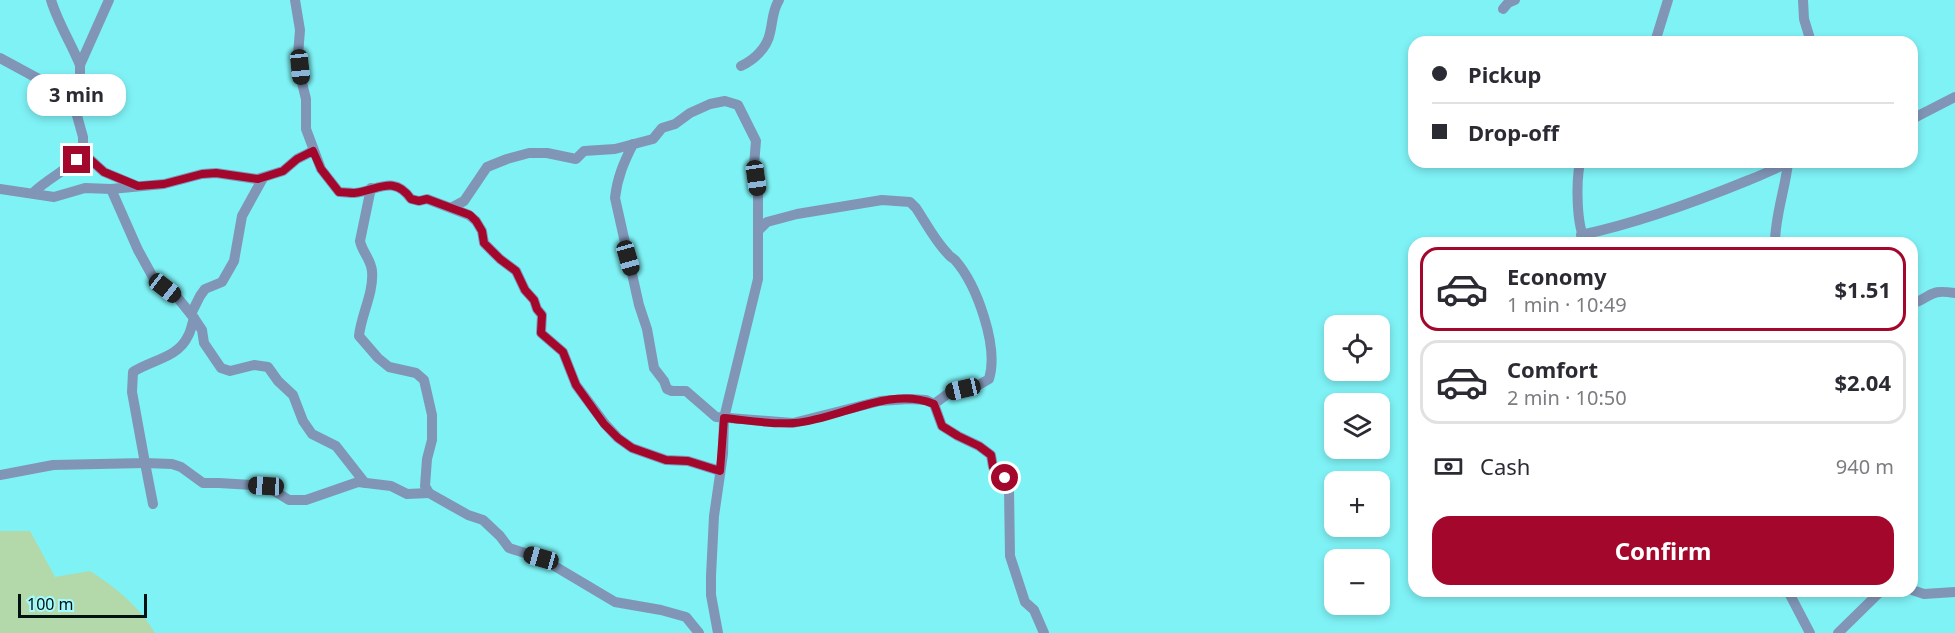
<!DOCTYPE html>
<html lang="en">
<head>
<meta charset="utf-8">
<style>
  :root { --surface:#fff; --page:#f7f7f7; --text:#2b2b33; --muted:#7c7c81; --line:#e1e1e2; --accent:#a4072c }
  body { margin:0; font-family:"Noto Sans",sans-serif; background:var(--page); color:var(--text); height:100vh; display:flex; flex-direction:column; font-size:22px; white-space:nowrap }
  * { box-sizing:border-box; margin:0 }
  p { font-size:20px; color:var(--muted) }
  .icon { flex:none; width:33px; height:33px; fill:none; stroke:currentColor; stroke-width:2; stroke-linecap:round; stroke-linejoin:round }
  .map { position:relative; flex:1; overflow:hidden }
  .sheet { position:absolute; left:1408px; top:237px; width:510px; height:360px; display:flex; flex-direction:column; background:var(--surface); border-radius:18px; box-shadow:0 3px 9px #0003 }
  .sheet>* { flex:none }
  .banner { position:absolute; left:1408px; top:36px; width:510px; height:132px; border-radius:18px; box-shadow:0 3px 9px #0003; display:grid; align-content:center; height:132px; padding:0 24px; background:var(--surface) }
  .tools { position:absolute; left:1324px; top:315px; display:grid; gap:12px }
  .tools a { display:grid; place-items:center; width:66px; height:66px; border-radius:12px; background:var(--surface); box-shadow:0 3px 9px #0003; font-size:30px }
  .scale { position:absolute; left:18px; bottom:15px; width:129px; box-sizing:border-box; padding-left:6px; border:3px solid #001112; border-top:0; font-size:16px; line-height:21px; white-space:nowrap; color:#001112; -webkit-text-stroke:4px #a4fbff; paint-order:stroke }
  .end { position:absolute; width:27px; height:27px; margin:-14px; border:8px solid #a4072c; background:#fff; box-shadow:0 0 0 3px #fff }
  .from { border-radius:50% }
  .bubble { position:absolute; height:42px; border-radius:18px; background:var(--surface); box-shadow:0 3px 9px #0003; font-size:20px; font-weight:700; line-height:42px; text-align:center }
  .car { position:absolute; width:18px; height:36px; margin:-18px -9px; border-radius:8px; box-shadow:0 0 4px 2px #0007; background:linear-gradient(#222 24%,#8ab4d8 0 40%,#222 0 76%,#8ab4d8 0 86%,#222 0) }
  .banner b { display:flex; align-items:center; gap:21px; height:57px; font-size:22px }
  .banner b+b { border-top:2px solid var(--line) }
  .banner i { width:15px; height:15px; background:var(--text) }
  ul { padding:10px 0 0; list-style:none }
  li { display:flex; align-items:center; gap:18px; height:84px; margin:0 12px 9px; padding:0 12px; border:3px solid var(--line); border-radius:18px }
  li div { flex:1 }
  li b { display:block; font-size:22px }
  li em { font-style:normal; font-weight:700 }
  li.active { border-color:var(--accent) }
  li>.icon { width:54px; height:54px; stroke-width:1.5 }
  .pay { display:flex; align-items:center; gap:15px; height:66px; padding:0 24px; font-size:22px }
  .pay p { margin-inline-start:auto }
  .action { display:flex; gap:12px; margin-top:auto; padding:12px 24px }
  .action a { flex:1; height:69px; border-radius:18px; background:var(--accent); color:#fff; font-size:24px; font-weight:700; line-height:69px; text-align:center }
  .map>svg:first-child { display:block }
  .green { fill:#b3d8a9 }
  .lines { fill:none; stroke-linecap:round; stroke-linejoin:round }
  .minor { stroke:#8196b7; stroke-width:10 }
  .route { stroke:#a4072c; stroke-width:8 }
</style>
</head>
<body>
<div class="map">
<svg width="1955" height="633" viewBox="0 0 1955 633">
  <rect width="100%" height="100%" fill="#7ff2f6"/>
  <path class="green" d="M 0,531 L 30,531 L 55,577 L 90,571 C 115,587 140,607 155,633 L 0,633 Z"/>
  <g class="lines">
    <g class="minor">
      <path d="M 51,0 C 58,23 71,43 80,65"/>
      <polyline points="109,0 80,65 80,91 76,112 83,137 83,153 104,172 135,185"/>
      <path d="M 295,0 L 300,30 L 298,55 L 301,79 L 306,99 L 306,129 L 321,169 L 339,192 C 344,192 349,193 354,193 C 377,191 394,174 411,199 L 419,201 L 427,199 L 469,215 L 476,221 L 482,231 L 484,243 L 500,259 L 516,271 L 525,290 L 534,300 L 537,309 L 542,315 L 541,333 L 563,352 L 576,385 L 605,424 L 618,438 L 632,448 L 666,460 L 688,461 L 720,471"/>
      <polyline points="1803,0 1804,19 1811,42"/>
      <polyline points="1503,9 1508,3 1515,0"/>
      <polyline points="1655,42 1668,0"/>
      <polyline points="0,58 48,84 76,112"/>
      <path d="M 741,66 C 754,60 767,48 770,33 C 773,21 772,11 779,0"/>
      <polyline points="1912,119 1955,97"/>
      <path d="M 633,144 C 624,162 617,178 615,198 L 639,305 L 647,329 L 654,368 L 664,381 L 667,389 L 672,391 L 686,391 L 716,417 L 793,423 L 880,401 L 909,399 L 926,400 L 934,404 L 942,426 L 958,436 L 979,446 L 991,455 L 993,467 L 1005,478 L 1009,489 L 1010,556 L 1025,602 L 1034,610 L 1044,633"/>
      <path d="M 1580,162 C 1576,183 1576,225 1586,243"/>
      <path d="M 371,188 L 360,241 C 362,252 371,259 372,271 C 374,293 361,315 359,336 L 378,358 L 389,367 L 416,373 L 424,380 L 432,415 L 432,440 L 427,459 L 425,486 L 429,493 L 468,515 L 483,520 L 500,536 L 509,548 L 541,558 L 615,602 L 661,610 L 686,617 L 699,633"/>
      <polyline points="0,189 54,197 85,188 111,189 164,184 202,174 216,173 257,179 283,171 297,159 313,151"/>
      <polyline points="111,189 138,250 154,279 177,297 194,318 202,330 204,343 221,368 230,371 254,365 268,367 278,381 293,395 303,421 312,434 336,446 365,483"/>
      <path d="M 33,193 C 48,178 70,169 83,153"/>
      <polyline points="451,208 464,201 487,167 507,159 529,153 547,153 576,159 584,151 615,149 653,139 662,128 675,124 690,113 710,104 725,101 738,105 756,141 754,165 758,192 758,279 724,418 723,454 714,516 711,576 711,595 718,633"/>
      <path d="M 758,231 L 767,222 L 797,214 L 882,200 L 910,202 L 916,208 C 926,223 935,241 948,254 C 949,256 954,259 955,260 C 977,285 999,347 989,379 L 977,386 L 949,393 L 934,404"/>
      <path d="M 1581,235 C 1638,223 1695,202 1749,180 C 1763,175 1777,167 1791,162"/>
      <path d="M 1775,243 C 1775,216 1785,190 1788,163"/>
      <path d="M 1912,304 C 1934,296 1928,289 1955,293"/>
      <polyline points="191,314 200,296 205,289 222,282 234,261 242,216 263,178"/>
      <path d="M 0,475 L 53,465 L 145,463 L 132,392 L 133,372 C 151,360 178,358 188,336 C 191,331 192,324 194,318"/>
      <polyline points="153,504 145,463 172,464 181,467 203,483 219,483 266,486 289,500 306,500 358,482 391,486 407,494 429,493"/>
      <polyline points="1912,590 1924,594 1955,592"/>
      <polyline points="1788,591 1810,633"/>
      <polyline points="1838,633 1881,591"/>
    </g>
  </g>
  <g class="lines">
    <path class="route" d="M 77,160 L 83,153 L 104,172 L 138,186 L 164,184 L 202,174 L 216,173 L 258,179 L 283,171 L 297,159 L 313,151 L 321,169 L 339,192 C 344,192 349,193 354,193 C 377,191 394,174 411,199 L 419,201 L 427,199 L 470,215 L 476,221 L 482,231 L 484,243 L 500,259 L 516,271 L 525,290 L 534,300 L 537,309 L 542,315 L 541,333 L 563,352 L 576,385 L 604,424 L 618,438 L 632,448 L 666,460 L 688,461 L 720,471 L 724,418 C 746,420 772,425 794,423 C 839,420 889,385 934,404 L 942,426 L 958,436 L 979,446 L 991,455 L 993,467 L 1005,478"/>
  </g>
</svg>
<div class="tools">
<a><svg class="icon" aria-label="locate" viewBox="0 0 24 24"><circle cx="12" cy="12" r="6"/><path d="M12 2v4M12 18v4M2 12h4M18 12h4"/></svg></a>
<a><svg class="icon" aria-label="layers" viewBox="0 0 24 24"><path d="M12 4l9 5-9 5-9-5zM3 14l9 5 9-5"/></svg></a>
<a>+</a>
<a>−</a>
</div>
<div class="scale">100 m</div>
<i class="end from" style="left:1005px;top:478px"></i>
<i class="end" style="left:77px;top:160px"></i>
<div class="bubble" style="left:27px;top:74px;width:99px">3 min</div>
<i class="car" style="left:300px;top:67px;rotate:174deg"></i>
<i class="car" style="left:756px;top:178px;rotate:172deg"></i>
<i class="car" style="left:628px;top:258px;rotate:164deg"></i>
<i class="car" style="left:165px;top:288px;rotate:128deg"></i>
<i class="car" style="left:963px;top:389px;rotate:257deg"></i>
<i class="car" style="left:266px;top:486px;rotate:273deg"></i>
<i class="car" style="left:541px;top:558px;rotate:286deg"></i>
<div class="banner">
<b><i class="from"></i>Pickup</b>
<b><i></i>Drop-off</b>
</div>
<section class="sheet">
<ul>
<li class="active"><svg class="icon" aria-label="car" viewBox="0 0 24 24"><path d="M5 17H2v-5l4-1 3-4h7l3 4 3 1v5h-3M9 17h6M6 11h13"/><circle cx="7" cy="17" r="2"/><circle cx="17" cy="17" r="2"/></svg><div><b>Economy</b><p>1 min · 10:49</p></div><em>$1.51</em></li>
<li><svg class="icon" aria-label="car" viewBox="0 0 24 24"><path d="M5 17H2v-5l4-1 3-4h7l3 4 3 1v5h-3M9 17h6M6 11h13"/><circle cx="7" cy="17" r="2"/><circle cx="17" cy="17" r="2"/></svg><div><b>Comfort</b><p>2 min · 10:50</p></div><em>$2.04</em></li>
</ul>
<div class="pay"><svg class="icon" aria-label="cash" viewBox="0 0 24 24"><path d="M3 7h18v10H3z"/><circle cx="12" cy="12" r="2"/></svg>Cash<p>940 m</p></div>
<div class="action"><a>Confirm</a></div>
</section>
</div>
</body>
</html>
